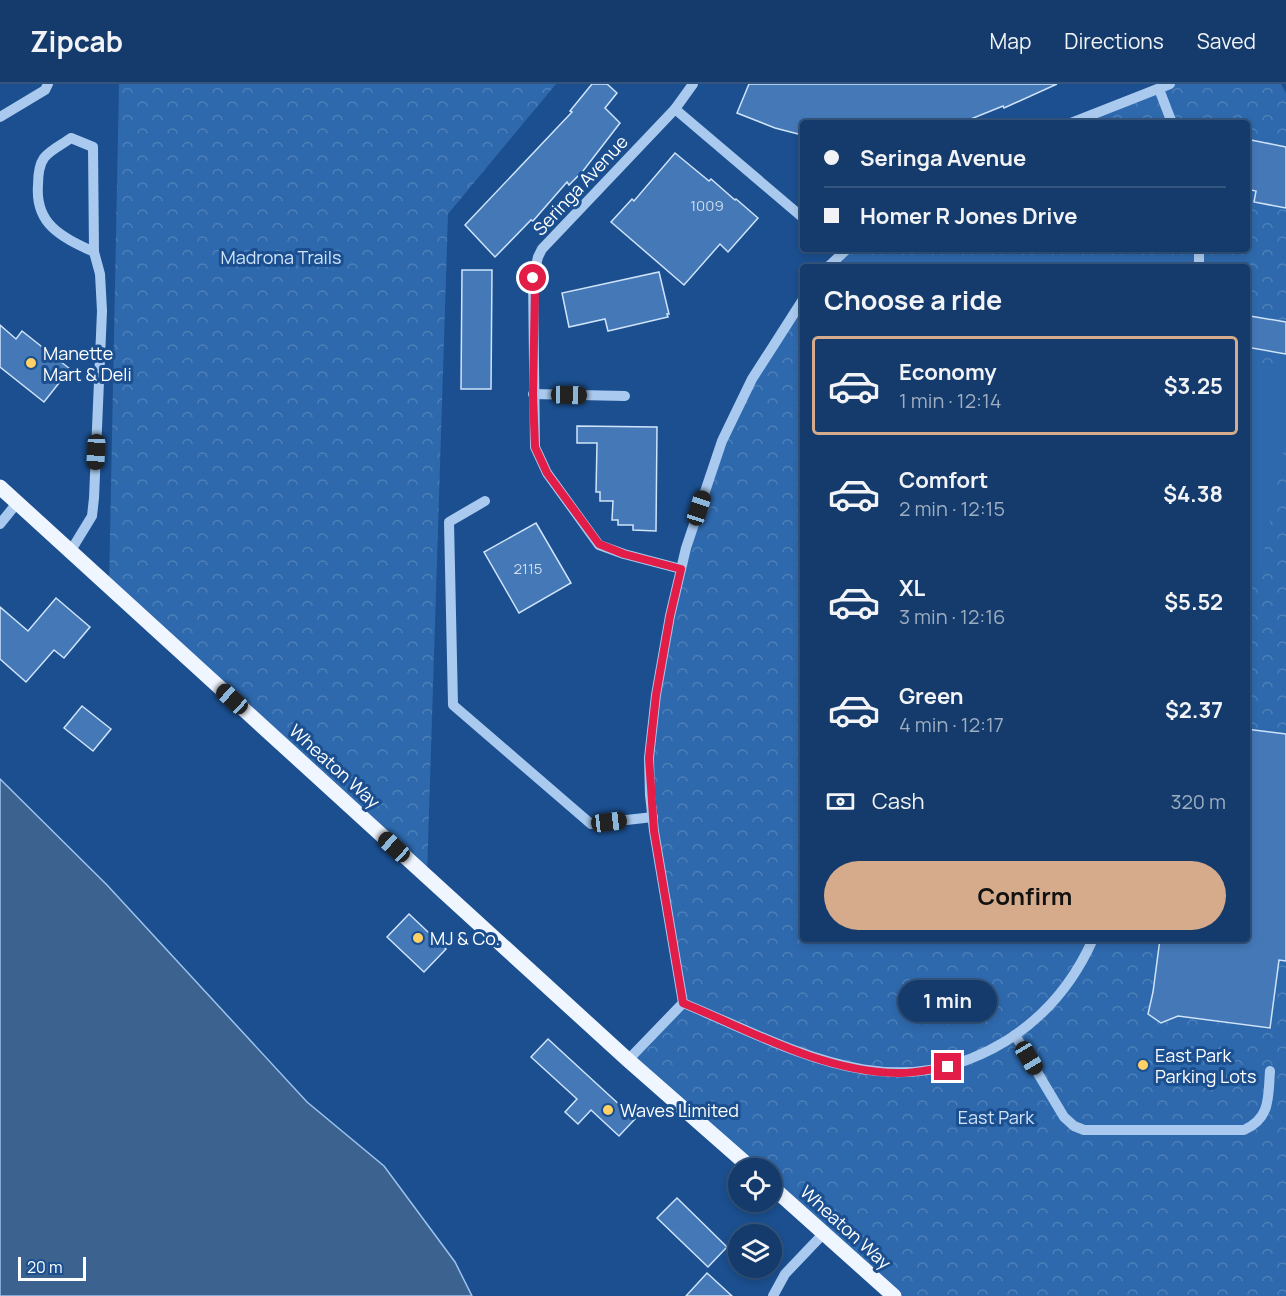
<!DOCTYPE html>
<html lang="en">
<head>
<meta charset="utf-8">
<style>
  :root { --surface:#143b6b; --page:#1d4271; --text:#f1f3f6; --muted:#9dadc1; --line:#33557e; --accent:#d6ab8b }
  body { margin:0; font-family:Manrope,sans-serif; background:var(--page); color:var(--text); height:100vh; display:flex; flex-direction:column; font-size:22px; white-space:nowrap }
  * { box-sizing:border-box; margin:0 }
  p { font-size:20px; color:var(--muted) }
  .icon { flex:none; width:33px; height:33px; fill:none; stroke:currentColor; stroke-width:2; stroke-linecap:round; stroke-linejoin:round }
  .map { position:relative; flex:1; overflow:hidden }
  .side { position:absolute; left:800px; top:180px; width:450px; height:678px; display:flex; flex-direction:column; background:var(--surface); border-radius:6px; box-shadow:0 3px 9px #0003,0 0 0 2px var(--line) }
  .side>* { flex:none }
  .hud { position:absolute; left:800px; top:36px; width:450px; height:132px; border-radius:6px; box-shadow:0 3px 9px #0003,0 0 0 2px var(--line); display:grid; align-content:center; height:132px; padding:0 24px; background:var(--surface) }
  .tools { position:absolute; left:728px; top:1074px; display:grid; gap:12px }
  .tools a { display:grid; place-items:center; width:54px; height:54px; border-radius:50%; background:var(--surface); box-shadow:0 3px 9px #0003,0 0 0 2px var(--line); font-size:30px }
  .scale { position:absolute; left:18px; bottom:15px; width:68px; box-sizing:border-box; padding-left:6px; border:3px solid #fff; border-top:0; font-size:16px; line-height:21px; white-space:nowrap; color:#fff; -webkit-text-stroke:4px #1b4f8f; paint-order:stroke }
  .end { position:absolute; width:27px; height:27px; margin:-14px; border:8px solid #e11d48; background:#fff; box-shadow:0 0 0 3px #fff }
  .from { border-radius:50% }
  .bubble { position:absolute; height:42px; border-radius:21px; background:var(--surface); box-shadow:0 3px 9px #0003,0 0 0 2px var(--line); font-size:20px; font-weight:700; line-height:42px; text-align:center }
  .car { position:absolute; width:18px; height:36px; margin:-18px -9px; border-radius:8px; box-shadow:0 0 4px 2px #0007; background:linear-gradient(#222 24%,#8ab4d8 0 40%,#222 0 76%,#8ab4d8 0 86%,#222 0) }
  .hud b { display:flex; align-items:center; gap:21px; height:57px; font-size:22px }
  .hud b+b { border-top:2px solid var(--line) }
  .hud i { width:15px; height:15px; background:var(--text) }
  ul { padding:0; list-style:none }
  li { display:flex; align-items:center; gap:18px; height:99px; margin:0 12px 9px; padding:0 12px; border:3px solid transparent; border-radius:6px }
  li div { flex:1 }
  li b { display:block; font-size:22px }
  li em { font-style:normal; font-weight:700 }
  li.active { border-color:var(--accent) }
  li>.icon { width:54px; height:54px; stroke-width:1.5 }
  h2 { padding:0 24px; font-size:27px; line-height:72px }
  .pay { display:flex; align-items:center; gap:15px; height:66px; padding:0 24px; font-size:22px }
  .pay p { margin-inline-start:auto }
  .primary-button { display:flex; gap:12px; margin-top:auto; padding:12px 24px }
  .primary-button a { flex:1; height:69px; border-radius:36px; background:var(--accent); color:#111; font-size:24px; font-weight:700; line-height:69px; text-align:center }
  header { display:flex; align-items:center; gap:36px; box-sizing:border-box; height:84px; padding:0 30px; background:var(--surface); border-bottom:2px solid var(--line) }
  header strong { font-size:28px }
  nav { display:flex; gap:33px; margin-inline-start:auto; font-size:21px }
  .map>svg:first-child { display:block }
  .park { fill:url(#park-crowns) }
  .garden { fill:#2e69ad }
  .water { fill:#3c6290; stroke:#9cc4f0; stroke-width:1.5 }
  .building { fill:#4478b7; stroke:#cfe3fa; stroke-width:1.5 }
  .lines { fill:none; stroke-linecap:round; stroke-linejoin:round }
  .minor { stroke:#a9c9ee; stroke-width:10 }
  .major { stroke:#f0f6ff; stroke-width:15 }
  .route { stroke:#e11d48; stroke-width:8 }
  .poi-dot { fill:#ffd166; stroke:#1b4f8f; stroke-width:2 }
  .labels { text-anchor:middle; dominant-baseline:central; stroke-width:6; stroke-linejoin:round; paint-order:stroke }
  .number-label { font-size:15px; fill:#d0dded }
  .street-label { font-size:18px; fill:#fff; stroke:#1b4f8f }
  .park-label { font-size:18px; fill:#cfe3fa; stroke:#1b4f8f }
  .poi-label { font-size:18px; fill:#fff; stroke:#1b4f8f; text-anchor:start }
</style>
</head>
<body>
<header>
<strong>Zipcab</strong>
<nav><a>Map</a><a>Directions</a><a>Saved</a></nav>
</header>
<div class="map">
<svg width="1286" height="1212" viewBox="0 0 1286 1212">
  <defs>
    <pattern id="park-crowns" width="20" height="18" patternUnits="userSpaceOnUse" patternTransform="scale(1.5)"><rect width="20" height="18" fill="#2e69ad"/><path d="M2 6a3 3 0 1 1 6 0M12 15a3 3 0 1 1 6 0" fill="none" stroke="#4d80b9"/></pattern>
  </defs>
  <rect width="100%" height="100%" fill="#1b4f8f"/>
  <g class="park">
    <polygon points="119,0 556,0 448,130 427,792 109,503"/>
    <polygon points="1170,0 1281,0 1286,9 1286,1212 894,1212 771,1102 771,1084 751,1084 628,976 683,918 650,711 670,532 722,357 802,217 802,855 1246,855 1246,183 828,183 847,165 1246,165 1246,39 1071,39"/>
  </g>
  <polygon class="garden" points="1247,276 1286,284 1286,354 1258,499 1247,497"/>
  <polygon class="water" points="0,695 107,801 307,1018 384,1082 455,1178 472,1212 0,1212"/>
  <g class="building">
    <polygon points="592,0 607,0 617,9 605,24 620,39 583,87 569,101 567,98 533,137 531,136 495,173 465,141 572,28 570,27"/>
    <polygon points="749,0 1057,0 1004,24 1003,22 961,39 802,39 802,51 775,44 737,29"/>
    <polygon points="1251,56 1286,63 1286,124 1254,118 1256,107 1246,105 1246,82"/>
    <polygon points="675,69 709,97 711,95 735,116 736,115 758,134 728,168 720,160 684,201 611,138 632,115 634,117"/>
    <polygon points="462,186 492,186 491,305 461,305"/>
    <polygon points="659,188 669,230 667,230 668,233 608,247 605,235 569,243 562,209"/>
    <polygon points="1250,232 1286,238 1286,270 1246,263"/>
    <polygon points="0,241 16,255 22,247 70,285 44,318 0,283"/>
    <polygon points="577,342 657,343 656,447 633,446 633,441 618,441 618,436 612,436 613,417 600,417 600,408 596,408 597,359 577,359"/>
    <polygon points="536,439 571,499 519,529 484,468"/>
    <polygon points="56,514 90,543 64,574 54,566 26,598 0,575 0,523 28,547"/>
    <polygon points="82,622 111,645 93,667 64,644"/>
    <polygon points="1246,645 1286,650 1286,877 1279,876 1270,944 1178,932 1161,939 1148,930 1153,908 1160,855 1246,855"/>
    <polygon points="409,830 446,865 424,888 387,853"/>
    <polygon points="548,955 635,1035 619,1052 591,1026 578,1040 565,1028 577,1015 531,973"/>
    <polygon points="677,1114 727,1163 708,1183 657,1134"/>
    <polygon points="707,1189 732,1212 686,1212"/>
  </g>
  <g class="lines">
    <g class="minor">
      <polyline points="1159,5 1172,39"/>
      <polyline points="675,25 802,133"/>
      <polyline points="0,33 45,6 48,0"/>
      <polyline points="1071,39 1170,0"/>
      <polyline points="828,183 847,165"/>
      <polyline points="1199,183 1199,165"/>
      <polyline points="533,310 625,312"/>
      <polyline points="485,417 449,438 453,621 591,740 653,733"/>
      <polyline points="0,440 17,419"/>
      <path d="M 70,468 L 92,432 L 94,414 L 102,227 L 100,190 L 94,168 L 93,63 L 71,54 C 63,60 50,66 44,74 C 39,81 38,93 38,101 C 35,141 62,153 94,168"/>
      <polyline points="681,485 624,470 599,461 547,389 535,363 533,194 538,173 542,165 675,25 693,0"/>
      <path d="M 683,919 C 791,964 892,1027 1006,957 C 1046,932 1074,898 1093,855"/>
      <path d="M 1015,951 L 1064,1033 L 1074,1042 L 1084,1046 L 1244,1046 C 1271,1034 1268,1013 1270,987"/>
      <polyline points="628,976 683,919 654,747 650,711 649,674 656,611 670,532 686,464 722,357 752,295 802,217"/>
      <polyline points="773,1212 785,1190 824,1149"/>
    </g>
    <g class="major">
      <polyline points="0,403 628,976 751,1084"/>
      <polyline points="771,1102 894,1212"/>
    </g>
  </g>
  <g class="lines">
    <path class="route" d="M 533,194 L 535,204 L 533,310 L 535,363 L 547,389 L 599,460 L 624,470 L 681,485 L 670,532 L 656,611 L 649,674 L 654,747 L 683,919 C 751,947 823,988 897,989 C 914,990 931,985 948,983"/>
  </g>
  <g class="poi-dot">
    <circle cx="31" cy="279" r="6"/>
    <circle cx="418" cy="854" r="6"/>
    <circle cx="1143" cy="981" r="6"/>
    <circle cx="608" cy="1026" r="6"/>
  </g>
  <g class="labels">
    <g class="number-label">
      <text x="707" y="121">1009</text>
      <text x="528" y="484">2115</text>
    </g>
    <g class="street-label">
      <text transform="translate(580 101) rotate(-47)">Seringa Avenue</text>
      <text transform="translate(335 682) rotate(42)">Wheaton Way</text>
      <text transform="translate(846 1143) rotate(42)">Wheaton Way</text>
    </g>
    <g class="park-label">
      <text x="281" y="173">Madrona Trails</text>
      <text x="996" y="1033">East Park</text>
    </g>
    <g class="poi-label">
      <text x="43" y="269">Manette<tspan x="43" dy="21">Mart &amp; Deli</tspan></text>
      <text x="430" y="854">MJ &amp; Co.</text>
      <text x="1155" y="971">East Park<tspan x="1155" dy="21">Parking Lots</tspan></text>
      <text x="620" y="1026">Waves Limited</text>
    </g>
  </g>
</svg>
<div class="tools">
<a><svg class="icon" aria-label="locate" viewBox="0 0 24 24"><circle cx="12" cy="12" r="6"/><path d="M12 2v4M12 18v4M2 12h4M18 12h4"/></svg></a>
<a><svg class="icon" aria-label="layers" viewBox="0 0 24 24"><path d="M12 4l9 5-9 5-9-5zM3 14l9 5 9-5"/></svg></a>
</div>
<div class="scale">20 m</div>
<i class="end from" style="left:533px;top:194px"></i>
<i class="end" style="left:948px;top:983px"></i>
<div class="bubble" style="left:898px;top:896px;width:99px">1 min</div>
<i class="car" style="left:569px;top:311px;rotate:91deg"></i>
<i class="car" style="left:96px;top:368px;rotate:183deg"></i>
<i class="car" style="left:699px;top:424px;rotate:18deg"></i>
<i class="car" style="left:232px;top:615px;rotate:312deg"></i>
<i class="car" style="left:609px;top:738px;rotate:83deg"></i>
<i class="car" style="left:394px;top:763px;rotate:312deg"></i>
<i class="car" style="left:1029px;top:974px;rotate:149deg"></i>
<div class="hud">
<b><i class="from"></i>Seringa Avenue</b>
<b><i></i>Homer R Jones Drive</b>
</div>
<section class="side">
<h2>Choose a ride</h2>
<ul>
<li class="active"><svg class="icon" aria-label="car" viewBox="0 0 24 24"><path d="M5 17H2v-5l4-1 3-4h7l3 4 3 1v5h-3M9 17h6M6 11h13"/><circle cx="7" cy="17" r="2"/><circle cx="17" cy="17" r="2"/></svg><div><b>Economy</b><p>1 min · 12:14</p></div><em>$3.25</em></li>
<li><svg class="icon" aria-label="car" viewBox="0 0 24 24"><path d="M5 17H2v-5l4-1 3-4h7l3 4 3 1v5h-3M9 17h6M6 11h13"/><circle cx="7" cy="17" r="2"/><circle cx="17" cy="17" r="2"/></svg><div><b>Comfort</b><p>2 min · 12:15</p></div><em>$4.38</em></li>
<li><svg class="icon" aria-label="car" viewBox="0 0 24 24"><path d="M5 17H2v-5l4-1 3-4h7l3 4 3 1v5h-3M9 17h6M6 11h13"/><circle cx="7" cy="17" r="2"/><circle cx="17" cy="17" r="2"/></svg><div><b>XL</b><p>3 min · 12:16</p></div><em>$5.52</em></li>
<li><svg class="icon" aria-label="car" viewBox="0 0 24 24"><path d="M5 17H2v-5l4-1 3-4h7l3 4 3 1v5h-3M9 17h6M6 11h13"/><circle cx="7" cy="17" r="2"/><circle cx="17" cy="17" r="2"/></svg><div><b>Green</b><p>4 min · 12:17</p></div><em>$2.37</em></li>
</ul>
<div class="pay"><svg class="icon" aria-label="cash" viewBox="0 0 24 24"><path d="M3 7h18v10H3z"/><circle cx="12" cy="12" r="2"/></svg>Cash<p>320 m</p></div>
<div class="primary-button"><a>Confirm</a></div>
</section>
</div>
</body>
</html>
